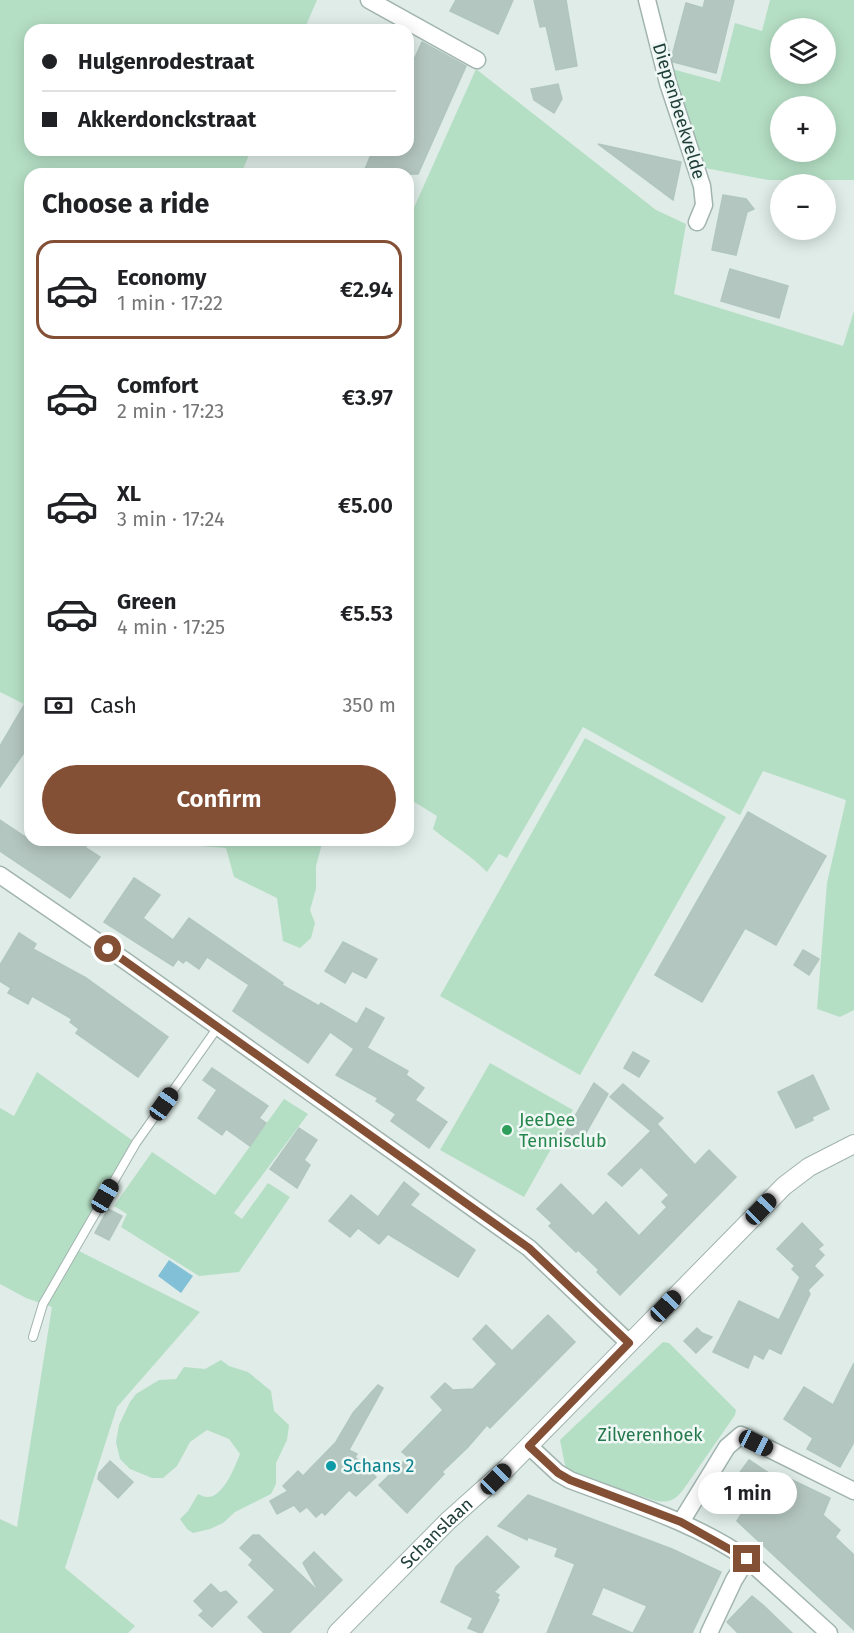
<!DOCTYPE html>
<html lang="en">
<head>
<meta charset="utf-8">
<style>
  :root { --surface:#fff; --page:#f6f6f6; --text:#202124; --muted:#757577; --line:#e0e0e0; --accent:#845035 }
  body { margin:0; font-family:"Fira Sans",sans-serif; background:var(--page); color:var(--text); height:100vh; display:flex; flex-direction:column; font-size:22px; white-space:nowrap }
  * { box-sizing:border-box; margin:0 }
  p { font-size:20px; color:var(--muted) }
  .icon { flex:none; width:33px; height:33px; fill:none; stroke:currentColor; stroke-width:2; stroke-linecap:round; stroke-linejoin:round }
  .map { position:relative; flex:1; overflow:hidden }
  .drawer { position:absolute; left:24px; top:168px; width:390px; height:678px; display:flex; flex-direction:column; background:var(--surface); border-radius:18px; box-shadow:0 3px 15px #0003 }
  .drawer>* { flex:none }
  .top-card { position:absolute; left:24px; top:24px; width:390px; height:132px; border-radius:18px; box-shadow:0 3px 15px #0003; display:grid; align-content:center; height:132px; padding:0 18px; background:var(--surface) }
  .tools { position:absolute; left:770px; top:18px; display:grid; gap:12px }
  .tools a { display:grid; place-items:center; width:66px; height:66px; border-radius:50%; background:var(--surface); box-shadow:0 3px 15px #0003; font-size:30px }
  .end { position:absolute; width:27px; height:27px; margin:-14px; border:8px solid #845035; background:#fff; box-shadow:0 0 0 3px #fff }
  .from { border-radius:50% }
  .bubble { position:absolute; height:42px; border-radius:21px; background:var(--surface); box-shadow:0 3px 15px #0003; font-size:20px; font-weight:600; line-height:42px; text-align:center }
  .car { position:absolute; width:18px; height:36px; margin:-18px -9px; border-radius:8px; box-shadow:0 0 4px 2px #0007; background:linear-gradient(#222 24%,#8ab4d8 0 40%,#222 0 76%,#8ab4d8 0 86%,#222 0) }
  .top-card b { display:flex; align-items:center; gap:21px; height:57px; font-size:22px }
  .top-card b+b { border-top:2px solid var(--line) }
  .top-card i { width:15px; height:15px; background:var(--text) }
  ul { padding:0; list-style:none }
  li { display:flex; align-items:center; gap:18px; height:99px; margin:0 12px 9px; padding:0 6px; border:3px solid transparent; border-radius:18px }
  li div { flex:1 }
  li b { display:block; font-size:22px }
  li em { font-style:normal; font-weight:600 }
  li.current { border-color:var(--accent) }
  li>.icon { width:54px; height:54px; stroke-width:1.5 }
  h2 { padding:0 18px; font-size:27px; line-height:72px }
  .pay { display:flex; align-items:center; gap:15px; height:66px; padding:0 18px; font-size:22px }
  .pay p { margin-inline-start:auto }
  .primary-button { display:flex; gap:12px; margin-top:auto; padding:12px 18px }
  .primary-button a { flex:1; height:69px; border-radius:36px; background:var(--accent); color:#fff; font-size:24px; font-weight:600; line-height:69px; text-align:center }
  .map>svg:first-child { display:block }
  .green { fill:#b5dfc5; fill-rule:evenodd }
  .water { fill:#81c0d6 }
  .building { fill:#b4c6c0; stroke:#b1c6bf; stroke-width:1.5 }
  .lines { fill:none; stroke-linecap:round; stroke-linejoin:round }
  .service-casing { stroke:#a1b4af; stroke-width:10 }
  .minor-casing { stroke:#a1b4af; stroke-width:19 }
  .tertiary-casing { stroke:#a1b4af; stroke-width:20 }
  .service { stroke:#fff; stroke-width:8 }
  .minor { stroke:#fff; stroke-width:16 }
  .tertiary { stroke:#fff; stroke-width:18 }
  .route { stroke:#845035; stroke-width:8 }
  .leisure-dot { fill:#2e9e5b; stroke:#eff8f4; stroke-width:2 }
  .culture-dot { fill:#0f9aa8; stroke:#eff8f4; stroke-width:2 }
  .labels { text-anchor:middle; dominant-baseline:central; stroke-width:5; stroke-linejoin:round; paint-order:stroke }
  .street-label { font-size:18px; fill:#1e3d38; stroke:#eff8f4 }
  .leisure-label { font-size:18px; fill:#27864d; stroke:#eff8f4; text-anchor:start }
  .park-label { font-size:18px; fill:#25774d; stroke:#eff8f4 }
  .culture-label { font-size:18px; fill:#0d838f; stroke:#eff8f4; text-anchor:start }
</style>
</head>
<body>
<div class="map">
<svg width="854" height="1633" viewBox="0 0 854 1633">
  <rect width="100%" height="100%" fill="#dfece7"/>
  <g class="green">
    <polygon points="0,0 317,0 304,30 30,30 30,150 251,150 241,174 30,174 30,707 0,692"/>
    <path d="M 770,0 L 854,0 L 854,180 L 768,180 L 705,168 L 673,84 L 672,69 L 720,82 L 735,23 L 762,31 ZM 780,28 L 825,28 L 825,74 L 780,74 ZM 780,106 L 825,106 L 825,152 L 780,152 Z"/>
    <path d="M 476,69 L 656,210 L 686,224 L 674,294 L 843,346 L 854,311 L 854,1010 L 840,1017 L 817,1009 L 827,883 L 846,800 L 763,771 L 740,815 L 583,727 L 507,858 L 499,854 L 487,872 C 471,855 451,844 433,829 L 437,816 L 408,798 L 408,611 L 410,607 L 408,606 L 408,221 Z"/>
    <polygon points="585,738 726,817 580,1075 440,996"/>
    <polygon points="186,840 323,840 316,866 316,889 310,910 315,923 311,938 300,948 283,941 277,898 234,877 226,848 200,846"/>
    <polygon points="490,1063 573,1110 524,1197 440,1150"/>
    <polygon points="37,1072 136,1143 75,1249 200,1312 117,1407 65,1568 135,1626 128,1633 0,1633 0,1519 17,1527 52,1307 26,1298 0,1284 0,1108 14,1116"/>
    <polygon points="284,1099 308,1114 234,1213 242,1219 268,1183 290,1197 239,1272 199,1276 121,1227 127,1214 114,1206 152,1152 215,1195"/>
    <path d="M 663,1342 L 669,1343 L 736,1410 L 735,1415 L 683,1490 C 675,1500 669,1503 656,1501 L 566,1470 L 560,1440 Z"/>
    <path d="M 221,1360 L 229,1366 L 248,1372 L 271,1391 L 274,1411 L 289,1425 L 287,1440 L 276,1463 L 276,1484 L 271,1494 L 235,1512 L 223,1523 L 210,1529 L 193,1533 L 187,1529 L 180,1519 L 188,1511 L 198,1494 C 201,1495 204,1497 208,1497 C 223,1497 235,1467 240,1454 L 229,1439 L 207,1430 L 190,1442 L 177,1466 L 163,1478 L 152,1478 L 130,1469 L 120,1459 L 116,1442 L 119,1425 L 130,1402 L 136,1394 L 159,1380 L 176,1379 L 184,1367 L 205,1369 Z"/>
  </g>
  <polygon class="water" points="169,1260 193,1276 181,1293 158,1276"/>
  <g class="building">
    <polygon points="456,0 513,0 498,34 450,11"/>
    <polygon points="534,0 566,0 577,66 556,70 546,26 540,27"/>
    <polygon points="705,0 734,0 716,73 673,62 672,56 686,3 703,8"/>
    <polygon points="422,42 466,66 418,174 363,174 373,150 408,150 408,73"/>
    <polygon points="558,84 562,99 554,113 534,100 531,89"/>
    <polygon points="598,144 681,162 673,200"/>
    <polygon points="723,195 746,199 754,209 747,212 736,255 712,250"/>
    <polygon points="730,269 788,286 779,318 721,301"/>
    <polygon points="30,695 30,744 0,787 0,746"/>
    <polygon points="748,812 826,856 776,945 745,928 702,1002 655,975"/>
    <polygon points="0,820 30,840 85,840 86,848 100,857 70,898 0,851"/>
    <polygon points="134,878 160,895 143,918 173,940 189,918 283,983 282,985 319,1006 321,1003 357,1024 366,1008 384,1018 367,1048 408,1071 406,1075 424,1088 415,1100 447,1122 429,1148 391,1121 396,1114 376,1101 378,1098 336,1075 354,1049 330,1032 308,1063 233,1011 249,985 207,957 199,969 186,960 183,963 178,959 173,966 104,922"/>
    <polygon points="19,933 36,944 33,949 86,978 168,1037 138,1077 76,1033 79,1029 70,1022 72,1019 32,996 28,1004 8,993 11,988 0,981 0,965"/>
    <polygon points="343,942 377,959 366,978 352,971 345,983 325,971"/>
    <polygon points="803,950 819,959 809,975 794,965"/>
    <polygon points="633,1052 649,1061 639,1077 624,1068"/>
    <polygon points="212,1068 268,1106 259,1118 266,1123 250,1146 226,1129 222,1135 198,1118 217,1090 203,1080"/>
    <polygon points="813,1075 829,1109 812,1117 813,1120 796,1128 778,1092"/>
    <polygon points="594,1083 608,1094 578,1147 564,1135"/>
    <polygon points="623,1084 663,1118 657,1124 695,1165 709,1150 736,1177 620,1295 597,1272 599,1270 578,1250 576,1252 549,1226 552,1223 537,1209 561,1184 593,1216 606,1202 639,1236 667,1207 662,1202 669,1195 641,1167 622,1186 608,1174 651,1131 610,1097"/>
    <polygon points="299,1128 317,1140 304,1160 310,1165 297,1188 270,1169"/>
    <polygon points="404,1182 419,1194 410,1205 475,1250 458,1277 388,1234 379,1244 358,1228 350,1237 329,1221 351,1195 378,1217"/>
    <polygon points="108,1209 122,1216 109,1240 95,1233"/>
    <polygon points="802,1223 823,1245 818,1249 824,1255 814,1266 823,1275 808,1290 810,1294 781,1354 769,1348 763,1359 754,1354 748,1368 713,1352 739,1301 779,1320 800,1277 792,1269 795,1266 777,1249"/>
    <polygon points="548,1315 575,1342 490,1428 487,1425 468,1447 442,1472 444,1474 407,1513 379,1485 408,1457 402,1452 443,1410 431,1397 445,1383 453,1390 473,1389 497,1364 473,1339 486,1325 512,1351"/>
    <polygon points="697,1328 702,1333 712,1337 696,1353 684,1341"/>
    <polygon points="854,1363 854,1442 840,1467 807,1449 813,1438 784,1419 804,1387 833,1405"/>
    <polygon points="378,1385 383,1388 349,1450 357,1454 355,1457 376,1477 356,1496 349,1490 325,1515 322,1512 316,1517 307,1507 300,1512 294,1505 277,1514 270,1501 288,1491 283,1486 298,1471 303,1476 336,1442 353,1413"/>
    <polygon points="749,1460 781,1481 784,1476 830,1498 823,1515 840,1530 835,1537 854,1555 854,1630 737,1521 750,1501 730,1486"/>
    <polygon points="110,1461 133,1482 118,1498 98,1479 99,1473"/>
    <polygon points="528,1495 672,1549 721,1572 692,1633 633,1633 647,1606 603,1587 591,1615 632,1633 547,1633 575,1564 555,1556 558,1548 528,1537 527,1540 498,1526"/>
    <polygon points="253,1535 259,1535 319,1592 303,1563 314,1552 342,1580 289,1633 264,1633 248,1617 275,1590 249,1565 253,1560 240,1548"/>
    <polygon points="487,1536 519,1567 494,1592 499,1595 497,1598 499,1600 482,1633 480,1633 468,1628 473,1618 441,1602 456,1567"/>
    <polygon points="211,1584 220,1593 226,1591 237,1602 212,1627 199,1615 204,1611 194,1601"/>
    <polygon points="752,1596 763,1605 792,1633 738,1633 727,1622"/>
  </g>
  <g class="lines">
    <defs>
      <polyline id="service" points="33,1337 43,1304 136,1143 218,1027"/>
      <g id="minor">
        <polyline points="369,0 477,60"/>
        <polyline points="647,0 668,83 702,186 704,205 697,222"/>
        <polyline points="0,875 127,962 529,1248 629,1343"/>
        <path d="M 529,1446 L 558,1473 L 570,1480 C 630,1503 694,1522 747,1559 L 829,1633"/>
        <polyline points="681,1522 727,1447 741,1435 854,1491"/>
        <polyline points="709,1633 734,1580 747,1559"/>
      </g>
      <g id="tertiary">
        <path id="s1" d="M 337,1633 L 448,1521 L 505,1470 L 784,1186 L 809,1167 L 854,1144"/>
      </g>
    </defs>
    <use href="#service" class="service-casing"/>
    <use href="#minor" class="minor-casing"/>
    <use href="#tertiary" class="tertiary-casing"/>
    <use href="#service" class="service"/>
    <use href="#minor" class="minor"/>
    <use href="#tertiary" class="tertiary"/>
  </g>
  <g class="lines">
    <polyline class="route" points="108,949 529,1248 629,1343 529,1446 558,1473 570,1480 681,1522 747,1559"/>
  </g>
  <circle class="leisure-dot" cx="507" cy="1130" r="6"/>
  <circle class="culture-dot" cx="331" cy="1466" r="6"/>
  <g class="labels">
    <g class="street-label">
      <text transform="translate(679 111) rotate(73)">Diepenbeekvelde</text>
      <text stroke="none"><textPath href="#s1" startOffset="141">Schanslaan</textPath></text>
    </g>
    <g class="leisure-label">
      <text x="519" y="1120">JeeDee<tspan x="519" dy="21">Tennisclub</tspan></text>
    </g>
    <g class="park-label">
      <text x="650" y="1435">Zilverenhoek</text>
    </g>
    <g class="culture-label">
      <text x="343" y="1466">Schans 2</text>
    </g>
  </g>
</svg>
<div class="tools">
<a><svg class="icon" aria-label="layers" viewBox="0 0 24 24"><path d="M12 4l9 5-9 5-9-5zM3 14l9 5 9-5"/></svg></a>
<a>+</a>
<a>−</a>
</div>
<i class="end from" style="left:108px;top:949px"></i>
<i class="end" style="left:747px;top:1559px"></i>
<div class="bubble" style="left:698px;top:1472px;width:99px">1 min</div>
<i class="car" style="left:164px;top:1104px;rotate:35deg"></i>
<i class="car" style="left:105px;top:1196px;rotate:30deg"></i>
<i class="car" style="left:761px;top:1209px;rotate:44deg"></i>
<i class="car" style="left:666px;top:1306px;rotate:44deg"></i>
<i class="car" style="left:756px;top:1443px;rotate:116deg"></i>
<i class="car" style="left:496px;top:1479px;rotate:45deg"></i>
<div class="top-card">
<b><i class="from"></i>Hulgenrodestraat</b>
<b><i></i>Akkerdonckstraat</b>
</div>
<section class="drawer">
<h2>Choose a ride</h2>
<ul>
<li class="current"><svg class="icon" aria-label="car" viewBox="0 0 24 24"><path d="M5 17H2v-5l4-1 3-4h7l3 4 3 1v5h-3M9 17h6M6 11h13"/><circle cx="7" cy="17" r="2"/><circle cx="17" cy="17" r="2"/></svg><div><b>Economy</b><p>1 min · 17:22</p></div><em>€2.94</em></li>
<li><svg class="icon" aria-label="car" viewBox="0 0 24 24"><path d="M5 17H2v-5l4-1 3-4h7l3 4 3 1v5h-3M9 17h6M6 11h13"/><circle cx="7" cy="17" r="2"/><circle cx="17" cy="17" r="2"/></svg><div><b>Comfort</b><p>2 min · 17:23</p></div><em>€3.97</em></li>
<li><svg class="icon" aria-label="car" viewBox="0 0 24 24"><path d="M5 17H2v-5l4-1 3-4h7l3 4 3 1v5h-3M9 17h6M6 11h13"/><circle cx="7" cy="17" r="2"/><circle cx="17" cy="17" r="2"/></svg><div><b>XL</b><p>3 min · 17:24</p></div><em>€5.00</em></li>
<li><svg class="icon" aria-label="car" viewBox="0 0 24 24"><path d="M5 17H2v-5l4-1 3-4h7l3 4 3 1v5h-3M9 17h6M6 11h13"/><circle cx="7" cy="17" r="2"/><circle cx="17" cy="17" r="2"/></svg><div><b>Green</b><p>4 min · 17:25</p></div><em>€5.53</em></li>
</ul>
<div class="pay"><svg class="icon" aria-label="cash" viewBox="0 0 24 24"><path d="M3 7h18v10H3z"/><circle cx="12" cy="12" r="2"/></svg>Cash<p>350 m</p></div>
<div class="primary-button"><a>Confirm</a></div>
</section>
</div>
</body>
</html>
